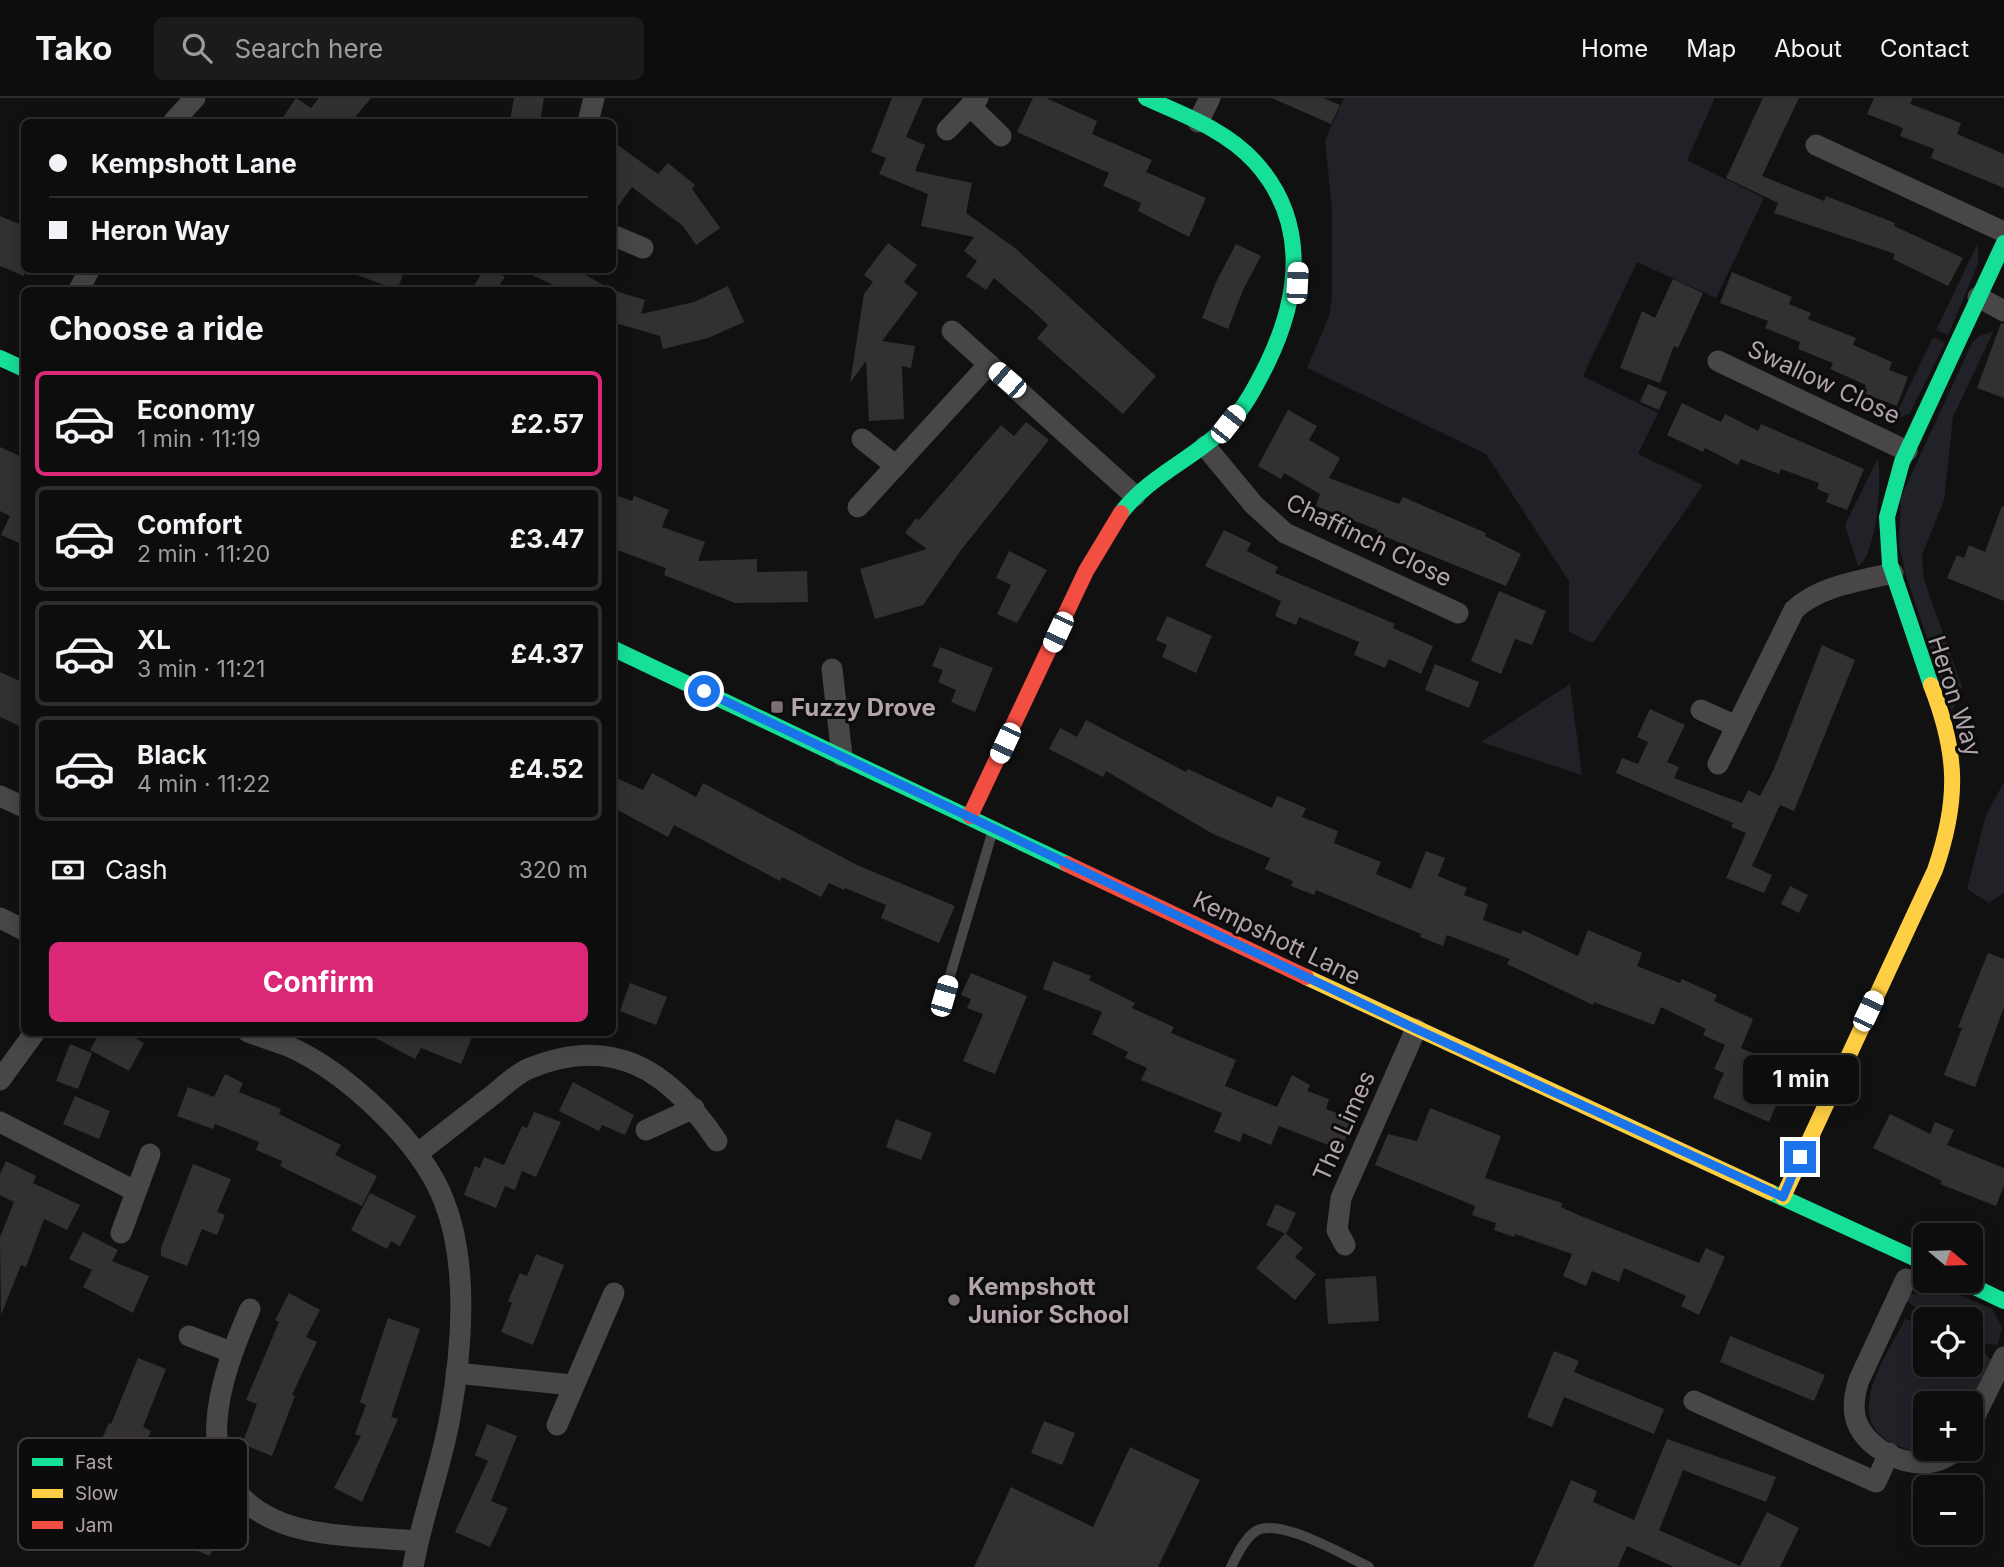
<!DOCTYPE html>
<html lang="en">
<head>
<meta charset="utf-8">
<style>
  :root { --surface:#0e0d0d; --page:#1c1b1b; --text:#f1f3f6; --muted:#9b9c9d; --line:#2e2d2e; --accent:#db2777 }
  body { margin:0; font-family:Inter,sans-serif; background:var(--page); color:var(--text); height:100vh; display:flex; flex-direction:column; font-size:26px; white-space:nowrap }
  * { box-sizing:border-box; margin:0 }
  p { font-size:23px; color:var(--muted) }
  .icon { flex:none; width:38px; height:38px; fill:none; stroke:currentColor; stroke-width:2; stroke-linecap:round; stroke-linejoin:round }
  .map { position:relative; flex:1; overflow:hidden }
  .panel { position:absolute; left:21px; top:189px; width:595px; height:749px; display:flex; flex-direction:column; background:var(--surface); border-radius:10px; box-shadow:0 4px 18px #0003,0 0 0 2px var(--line) }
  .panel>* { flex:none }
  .banner { position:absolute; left:21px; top:21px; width:595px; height:154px; border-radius:10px; box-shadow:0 4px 18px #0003,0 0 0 2px var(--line); display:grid; align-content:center; height:154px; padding:0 28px; background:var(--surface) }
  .needle { width:46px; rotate:109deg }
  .controls { position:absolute; left:1913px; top:1125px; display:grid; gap:14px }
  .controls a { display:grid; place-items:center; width:70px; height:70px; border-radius:10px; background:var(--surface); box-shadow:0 4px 18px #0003,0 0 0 2px var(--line); font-size:35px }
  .end { position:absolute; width:32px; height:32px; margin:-16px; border:9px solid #1a73e8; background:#fff; box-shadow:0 0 0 4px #fff }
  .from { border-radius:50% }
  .bubble { position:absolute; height:49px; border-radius:10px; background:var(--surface); box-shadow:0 4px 18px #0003,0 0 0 2px var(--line); font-size:23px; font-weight:700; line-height:49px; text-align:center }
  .car { position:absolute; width:21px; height:42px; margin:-21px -10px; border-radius:9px; box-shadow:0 0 5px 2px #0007; background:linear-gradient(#fff 24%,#345 0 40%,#fff 0 76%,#345 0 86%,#fff 0) }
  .banner b { display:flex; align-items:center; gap:24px; height:66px; font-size:26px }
  .banner b+b { border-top:2px solid var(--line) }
  .banner i { width:18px; height:18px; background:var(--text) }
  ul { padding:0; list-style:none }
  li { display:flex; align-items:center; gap:21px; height:105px; margin:0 14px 10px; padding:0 14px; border:4px solid var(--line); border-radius:10px }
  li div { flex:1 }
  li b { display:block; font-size:26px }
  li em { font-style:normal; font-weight:700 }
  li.current { border-color:var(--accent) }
  li>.icon { width:63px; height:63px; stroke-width:1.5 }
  h2 { padding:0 28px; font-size:32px; line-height:84px }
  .pay { display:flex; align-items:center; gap:18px; height:77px; padding:0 28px; font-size:26px }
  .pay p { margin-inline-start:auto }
  .button { display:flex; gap:14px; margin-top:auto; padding:14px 28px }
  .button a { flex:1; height:80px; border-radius:10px; background:var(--accent); color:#fff; font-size:28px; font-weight:700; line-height:80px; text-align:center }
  header { display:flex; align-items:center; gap:42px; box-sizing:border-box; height:98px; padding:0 35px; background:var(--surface); border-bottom:2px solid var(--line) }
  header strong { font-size:33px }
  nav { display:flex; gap:38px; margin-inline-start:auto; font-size:24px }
  .search { width:490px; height:63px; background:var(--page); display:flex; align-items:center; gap:18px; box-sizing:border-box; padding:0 24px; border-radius:10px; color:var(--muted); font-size:26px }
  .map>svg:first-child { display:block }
  .green { fill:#212227 }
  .building { fill:#323031 }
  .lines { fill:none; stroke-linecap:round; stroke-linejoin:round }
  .lane { stroke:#494647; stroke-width:10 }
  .street { stroke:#494647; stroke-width:21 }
  .fast { stroke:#16e098; stroke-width:16 }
  .slow { stroke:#ffcf43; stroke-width:16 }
  .jam { stroke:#f24e42; stroke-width:16 }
  .route { stroke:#1a73e8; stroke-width:9 }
  .poi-dot { fill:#7a7076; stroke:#0d0c0c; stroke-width:2.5 }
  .labels { text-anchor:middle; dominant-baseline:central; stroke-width:6; stroke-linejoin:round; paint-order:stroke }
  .street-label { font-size:24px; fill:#b2a3ac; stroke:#0d0c0c }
  .poi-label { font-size:24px; font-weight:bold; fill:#b2a3ac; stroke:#0d0c0c; text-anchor:start }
  .key { fill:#0d0c0c; stroke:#3f393c; stroke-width:2 }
  .key-label { font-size:19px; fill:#b2a3ac }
</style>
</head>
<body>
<header>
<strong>Tako</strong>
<div class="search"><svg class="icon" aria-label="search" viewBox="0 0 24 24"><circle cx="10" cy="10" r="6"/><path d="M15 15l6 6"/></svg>Search here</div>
<nav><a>Home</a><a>Map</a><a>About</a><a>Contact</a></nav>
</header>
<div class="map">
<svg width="2004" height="1469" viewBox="0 0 2004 1469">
  <rect width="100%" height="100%" fill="#121111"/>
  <g class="green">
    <polygon points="1344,0 1715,0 1687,62 1764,100 1716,200 1637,164 1583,278 1658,315 1638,356 1703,387 1593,545 1569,534 1569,483 1486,356 1307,270 1329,219 1332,198 1332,112 1325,42"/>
    <polygon points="1978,145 1978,166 1948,237 1936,232"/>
    <polygon points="1993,234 1953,319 1944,402 1922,457 1924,482 1962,589 1952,614 1906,478 1899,446 1901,399 1972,245 1979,238"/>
    <polygon points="1933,239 1945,245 1910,315 1893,323"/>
    <path d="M 1878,360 C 1882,381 1877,457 1858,468 L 1845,427 Z"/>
    <polygon points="1570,586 1582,677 1481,644"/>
    <polygon points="2004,684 2004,795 1989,805 1967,791 1986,717"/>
    <polygon points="1928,1183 1992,1211 2002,1229 1998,1247 1985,1246 1971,1239 1970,1222 1935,1221 1904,1202 1911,1196 1923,1197"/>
    <path d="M 1905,1221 L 1925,1227 L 1925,1267 L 1970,1267 L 1971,1247 L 1983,1253 L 1991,1262 L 1970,1305 L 1925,1306 L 1925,1351 L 1940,1351 C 1922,1357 1911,1354 1894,1346 C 1840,1320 1887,1258 1905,1221 Z"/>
  </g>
  <g class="building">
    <polygon points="296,0 311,10 319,0 371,0 351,24 280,24"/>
    <polygon points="514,0 544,0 540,24 510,22"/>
    <polygon points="892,0 923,0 906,39 925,47 915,73 972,85 966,115 1015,150 1156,278 1123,316 1037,240 1048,227 1034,214 994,180 986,192 966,178 977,163 964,153 974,139 921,128 928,96 879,76 886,60 871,54"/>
    <polygon points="1033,0 1046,0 1097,23 1092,36 1152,62 1146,74 1206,100 1189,139 1138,113 1141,105 1103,88 1109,75 1017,34"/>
    <polygon points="1272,0 1323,0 1340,7 1331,26"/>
    <polygon points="1763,0 1799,0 1762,78 1824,103 1826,98 1895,125 1894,128 1963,160 1948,188 1893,161 1895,156 1774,115 1778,105 1726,80"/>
    <polygon points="1874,0 1913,0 1910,6 1961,25 1957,36 2004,56 2004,90 1931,60 1934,51 1900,38 1903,30 1867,16"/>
    <polygon points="612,43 658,76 668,65 695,87 692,91 720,130 696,147 683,128 632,89 612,116"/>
    <polygon points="0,118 24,128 24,178 0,168"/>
    <polygon points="888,145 917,167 904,184 918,195 882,243 915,248 911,270 902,268 904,321 869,323 866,263 850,285 864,196 873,184 864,177"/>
    <polygon points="1236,146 1261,158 1243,192 1228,231 1202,220 1217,182"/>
    <polygon points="344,172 405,172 397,192"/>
    <polygon points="484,172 493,172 505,179 496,192 471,192"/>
    <polygon points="521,172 577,172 612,192 645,202 641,216 694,204 728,188 744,224 708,240 663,251 660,238 612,224 612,192 564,192"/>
    <polygon points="1732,174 1792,199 1789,206 1811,215 1808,221 1856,240 1853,247 1892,264 1889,272 1908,279 1897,308 1863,295 1866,287 1830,271 1833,265 1798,251 1800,244 1765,230 1768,223 1720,205"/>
    <polygon points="1673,181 1703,195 1678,250 1674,248 1660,285 1620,270 1642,213 1655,220"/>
    <polygon points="2001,225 2004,226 2004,300 1977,290"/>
    <polygon points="1648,286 1667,294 1659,312 1640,304"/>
    <polygon points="1682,305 1721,324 1725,316 1758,333 1761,326 1864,371 1847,412 1826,404 1829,396 1817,391 1819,385 1781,371 1779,376 1741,361 1738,367 1705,350 1703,354 1667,337"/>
    <polygon points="1288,312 1317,328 1309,342 1340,360 1329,380 1399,406 1403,399 1486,435 1485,438 1521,456 1506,488 1376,435 1378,432 1316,408 1320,396 1284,375 1281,381 1258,368"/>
    <polygon points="1026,324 1049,342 961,452 923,507 875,521 860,471 927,451 905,435 916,420 919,422 1001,327 1014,338"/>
    <polygon points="0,349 24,360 24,447 1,437 10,418 0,413"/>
    <polygon points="612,396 632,403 634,398 669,412 662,429 705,444 698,463 757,461 757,474 807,473 808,504 735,505 664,477 666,470 612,450"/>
    <polygon points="2002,408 2004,408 2004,503 1947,480 1957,457 1964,460 1969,447 1985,454"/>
    <polygon points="1224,432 1251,445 1247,453 1278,469 1275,475 1395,526 1393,530 1433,548 1421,576 1389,561 1385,570 1354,557 1359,544 1299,519 1296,527 1275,518 1281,503 1205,468"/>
    <polygon points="1009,453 1047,472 1017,525 997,516 1011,487 996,480"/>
    <polygon points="1499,493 1546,513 1532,547 1515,541 1501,576 1471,563"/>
    <polygon points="1167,518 1212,538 1196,575 1162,559 1167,547 1156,542"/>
    <polygon points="1822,547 1855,562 1794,713 1780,707 1752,768 1772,777 1764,795 1726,780 1746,735 1731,729 1733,725 1616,675 1622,660 1638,666 1648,644 1637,639 1650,611 1685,627 1667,664 1679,669 1674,680 1742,705 1748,692 1760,698 1774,671"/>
    <polygon points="940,549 993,570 975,614 951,604 956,592 938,584 943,572 932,568"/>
    <polygon points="1435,566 1479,584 1469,610 1425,592"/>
    <polygon points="0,574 24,585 24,630 0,619"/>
    <polygon points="1086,622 1186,674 1188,671 1272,710 1277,698 1306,710 1302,719 1338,733 1334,745 1381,764 1376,776 1411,791 1426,753 1445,760 1438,778 1467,790 1464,797 1488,806 1483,822 1521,836 1523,832 1578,858 1588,832 1642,855 1637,868 1680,885 1682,881 1717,897 1714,903 1753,921 1741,950 1791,972 1769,1024 1713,1000 1724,975 1714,971 1725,947 1703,937 1706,931 1661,909 1654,927 1594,904 1593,907 1507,866 1510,861 1447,837 1443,848 1420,839 1421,836 1316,792 1314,797 1291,788 1293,783 1265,771 1270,760 1213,736 1106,673 1103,679 1049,651 1060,630 1077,639"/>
    <polygon points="652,675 696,699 703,685 857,767 955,808 939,845 881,820 886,807 845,790 844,792 829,785 821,799 782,779 780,783 674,727 668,739 612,709 612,678 643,692"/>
    <polygon points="1790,788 1808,797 1799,815 1781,806"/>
    <polygon points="1988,855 2004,861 2004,909 1975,989 1944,977 1962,930 1958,929"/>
    <polygon points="1053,863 1091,878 1089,882 1135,905 1132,910 1174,929 1171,935 1236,962 1225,988 1277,1009 1292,977 1310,987 1307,993 1329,1001 1326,1011 1353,1021 1341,1052 1279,1028 1271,1047 1243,1035 1240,1044 1214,1034 1222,1015 1141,982 1147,970 1125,960 1128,954 1092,936 1102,914 1043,891"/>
    <polygon points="971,875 1027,898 995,976 963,963 983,916 967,910 971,901 961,897"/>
    <polygon points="630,885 667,899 656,927 620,913"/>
    <polygon points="100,934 124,934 144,945 129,973 90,952"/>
    <polygon points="364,934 474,934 461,966 421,950 415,961"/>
    <polygon points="70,946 92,955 78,991 56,983"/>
    <polygon points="225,976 243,985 239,994 281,1011 279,1016 341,1047 335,1057 377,1078 362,1108 280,1068 282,1063 256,1052 259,1044 215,1026 213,1031 177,1018 188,989 214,999"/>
    <polygon points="573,984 634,1017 625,1037 602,1027 599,1033 559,1013"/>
    <polygon points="75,998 110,1013 99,1041 63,1026"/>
    <polygon points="1430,1010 1501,1038 1485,1080 1562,1105 1561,1109 1576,1116 1699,1165 1706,1150 1725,1159 1699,1217 1681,1208 1686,1198 1624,1170 1619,1184 1592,1173 1586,1188 1563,1178 1572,1156 1515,1136 1514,1139 1494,1132 1496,1125 1472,1117 1475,1108 1375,1067 1388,1036 1417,1043"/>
    <polygon points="534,1014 561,1024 536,1079 522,1073 515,1092 505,1088 496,1110 464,1097 475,1068 480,1070 484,1059 504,1067 522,1028 527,1030"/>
    <polygon points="1890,1016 1930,1036 1935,1024 1954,1032 1947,1047 2004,1070 2004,1088 1996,1108 1940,1086 1942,1083 1873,1050"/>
    <polygon points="896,1021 932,1035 921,1062 886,1049"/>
    <polygon points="6,1063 36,1078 33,1085 80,1107 67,1132 44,1121 26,1169 21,1167 1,1217 0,1139 14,1104 0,1097 0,1076"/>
    <polygon points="193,1066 231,1081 217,1114 225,1117 217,1137 202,1131 187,1168 161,1158 161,1150"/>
    <polygon points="370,1095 416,1118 400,1148 391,1143 387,1151 351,1132"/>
    <polygon points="1276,1106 1296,1115 1286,1136 1266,1127"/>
    <polygon points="83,1134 118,1152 112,1163 149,1178 133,1215 83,1189 92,1172 69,1161"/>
    <polygon points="1285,1135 1303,1150 1295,1159 1316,1176 1295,1202 1256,1170"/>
    <polygon points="536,1156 564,1167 533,1247 501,1234 512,1205 508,1203 520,1175 527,1178"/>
    <polygon points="1376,1178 1379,1223 1328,1226 1325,1181"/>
    <polygon points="289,1195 320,1212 306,1239 317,1244 292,1297 295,1298 272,1358 242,1346 257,1306 246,1302 279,1224 275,1222"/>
    <polygon points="388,1220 420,1231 391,1319 398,1321 362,1404 334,1390 361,1338 355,1336 366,1307 360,1304"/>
    <polygon points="1730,1238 1825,1277 1814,1303 1720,1264"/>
    <polygon points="1554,1253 1579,1263 1574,1274 1664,1311 1654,1336 1564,1299 1552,1329 1527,1319"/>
    <polygon points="138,1260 166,1271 143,1329 151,1333 147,1342 154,1346 136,1388 90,1368 109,1325 111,1326"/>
    <polygon points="1044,1323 1075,1335 1062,1367 1031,1355"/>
    <polygon points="487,1326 517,1338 491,1403 508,1410 490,1449 455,1434 488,1363 475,1357"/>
    <polygon points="1667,1341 1776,1379 1766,1404 1683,1372 1659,1432 1740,1468 1767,1414 1799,1430 1780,1469 1674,1469 1627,1448 1618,1469 1533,1469 1571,1382 1597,1393 1593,1404 1634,1422"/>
    <polygon points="1130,1349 1200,1382 1158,1469 974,1469 1011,1389 1093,1429"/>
    <polygon points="120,1389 221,1429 210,1458 141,1430 135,1448 111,1438 115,1429 105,1425"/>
  </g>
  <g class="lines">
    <g class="lane">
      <polyline points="944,898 993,732"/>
      <path d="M 1231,1469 C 1237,1457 1245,1440 1256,1433 C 1280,1419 1345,1458 1369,1469"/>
    </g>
    <g class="street">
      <polyline points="970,8 1001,38"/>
      <polyline points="173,24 195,0"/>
      <polyline points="588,24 594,0"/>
      <polyline points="1198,24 1210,0"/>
      <polyline points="947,32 978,0"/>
      <polyline points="1816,47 2004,134"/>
      <polyline points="612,137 643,150"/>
      <polyline points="79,192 89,172"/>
      <polyline points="1978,199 2004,213"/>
      <polyline points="952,233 1135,398"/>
      <polyline points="1718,263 1907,353"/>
      <polyline points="862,341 896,368"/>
      <polyline points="1205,348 1254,407 1285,435 1458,515"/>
      <polyline points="858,409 989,266"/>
      <polyline points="832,571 842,658"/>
      <polyline points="1701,612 1736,628"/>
      <path d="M 1718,666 L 1794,512 C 1819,488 1860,483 1893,475"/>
      <polyline points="0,698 24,709"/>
      <polyline points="0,820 24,832"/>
      <path d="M 248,934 C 261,939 275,943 288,948 C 346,974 421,1043 444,1103 C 469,1166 462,1253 450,1319 C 441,1370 422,1418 413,1469"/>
      <polyline points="0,982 35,934"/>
      <polyline points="0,1024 135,1093"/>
      <polyline points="646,1032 694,1010"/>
      <path d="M 418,1055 C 443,1036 468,1016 494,996 C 504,988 516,976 528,971 C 613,935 670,973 717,1043"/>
      <polyline points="121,1135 150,1056"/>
      <polyline points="1345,1147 1337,1132 1341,1100 1416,931"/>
      <path d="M 1906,1181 L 1859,1282 C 1854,1297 1851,1314 1859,1329 C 1876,1361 1930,1379 1957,1351"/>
      <path d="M 250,1211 C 220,1280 183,1381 275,1422 C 313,1440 375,1439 418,1443"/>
      <polyline points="189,1238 231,1254"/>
      <polyline points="456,1275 572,1287"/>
      <polyline points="1694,1303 1876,1384 1889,1355"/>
      <polyline points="557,1327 614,1195"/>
      <polyline points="1970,1328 2004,1259"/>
    </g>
    <g class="fast">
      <polyline points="0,260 24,271"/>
      <path d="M 1121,415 C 1150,377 1194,361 1227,328 C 1244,311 1256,288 1267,266 C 1300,198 1309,124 1255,64 C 1226,32 1184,17 1146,0"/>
      <polyline points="612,550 1067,766"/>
      <polyline points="1931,587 1890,466 1887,419 1902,364 2004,145"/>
      <polyline points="1770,1094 1925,1165"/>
      <polyline points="1962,1183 2004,1203"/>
    </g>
    <g class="slow">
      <polyline points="1306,879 1770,1094"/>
      <path d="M 1783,1099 L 1935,772 C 1959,702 1958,656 1931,587"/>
    </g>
    <g class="jam">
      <polyline points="970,718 1086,473 1121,415"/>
      <polyline points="1067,766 1306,879"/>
    </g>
  </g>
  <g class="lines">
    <polyline class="route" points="704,593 1416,931 1783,1099 1800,1059"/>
  </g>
  <g class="poi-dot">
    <rect x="770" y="602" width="14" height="14" rx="3.5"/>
    <circle cx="954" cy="1202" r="7"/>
  </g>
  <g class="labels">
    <g class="street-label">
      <text transform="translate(1824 284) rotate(25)">Swallow Close</text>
      <text transform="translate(1369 442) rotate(26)">Chaffinch Close</text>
      <text transform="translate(1955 598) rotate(72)">Heron Way</text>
      <text transform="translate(1277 840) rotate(26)">Kempshott Lane</text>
      <text transform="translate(1344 1028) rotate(-66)">The Limes</text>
    </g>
    <g class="poi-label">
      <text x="791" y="609">Fuzzy Drove</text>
      <text x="968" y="1188">Kempshott<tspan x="968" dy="28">Junior School</tspan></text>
    </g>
  </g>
  <rect x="18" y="1340" width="230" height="112" rx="10" class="key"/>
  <rect x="32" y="1360" width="31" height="8" fill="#16e098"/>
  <rect x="32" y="1391" width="31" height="9" fill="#ffcf43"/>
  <rect x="32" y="1423" width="31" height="8" fill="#f24e42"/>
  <g class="key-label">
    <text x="75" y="1371">Fast</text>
    <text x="75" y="1402">Slow</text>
    <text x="75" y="1434">Jam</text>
  </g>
</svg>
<div class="controls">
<a><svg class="needle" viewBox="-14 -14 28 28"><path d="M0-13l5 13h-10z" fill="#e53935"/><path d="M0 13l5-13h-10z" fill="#9b9c9d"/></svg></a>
<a><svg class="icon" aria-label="locate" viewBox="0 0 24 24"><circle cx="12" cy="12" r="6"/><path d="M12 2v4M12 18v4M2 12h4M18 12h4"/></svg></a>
<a>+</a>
<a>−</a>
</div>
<i class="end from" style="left:704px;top:593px"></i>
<i class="end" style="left:1800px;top:1059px"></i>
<div class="bubble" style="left:1743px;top:957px;width:116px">1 min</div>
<i class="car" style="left:1297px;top:185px;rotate:3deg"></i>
<i class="car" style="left:1007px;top:282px;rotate:311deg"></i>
<i class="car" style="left:1228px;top:326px;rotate:38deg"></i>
<i class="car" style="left:1058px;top:534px;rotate:205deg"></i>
<i class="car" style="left:1005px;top:645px;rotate:205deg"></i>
<i class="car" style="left:944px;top:898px;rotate:16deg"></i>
<i class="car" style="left:1868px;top:913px;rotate:25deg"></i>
<div class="banner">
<b><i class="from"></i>Kempshott Lane</b>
<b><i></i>Heron Way</b>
</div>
<section class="panel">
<h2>Choose a ride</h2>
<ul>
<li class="current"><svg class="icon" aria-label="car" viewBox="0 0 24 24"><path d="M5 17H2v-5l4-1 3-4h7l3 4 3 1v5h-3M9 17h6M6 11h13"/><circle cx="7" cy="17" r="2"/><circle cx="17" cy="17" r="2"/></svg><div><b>Economy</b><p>1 min · 11:19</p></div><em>£2.57</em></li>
<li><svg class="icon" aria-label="car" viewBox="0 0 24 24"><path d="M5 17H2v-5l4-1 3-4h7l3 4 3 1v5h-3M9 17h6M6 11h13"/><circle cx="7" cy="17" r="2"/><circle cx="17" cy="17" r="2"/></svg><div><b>Comfort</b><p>2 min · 11:20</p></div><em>£3.47</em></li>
<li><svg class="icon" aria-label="car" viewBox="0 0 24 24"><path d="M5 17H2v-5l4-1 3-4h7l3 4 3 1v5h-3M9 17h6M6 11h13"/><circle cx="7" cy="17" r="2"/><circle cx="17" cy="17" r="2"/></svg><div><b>XL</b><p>3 min · 11:21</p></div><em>£4.37</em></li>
<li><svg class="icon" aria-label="car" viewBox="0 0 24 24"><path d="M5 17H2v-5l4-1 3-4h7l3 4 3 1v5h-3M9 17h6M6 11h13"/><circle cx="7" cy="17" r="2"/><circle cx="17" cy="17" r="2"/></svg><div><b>Black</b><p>4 min · 11:22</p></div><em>£4.52</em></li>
</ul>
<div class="pay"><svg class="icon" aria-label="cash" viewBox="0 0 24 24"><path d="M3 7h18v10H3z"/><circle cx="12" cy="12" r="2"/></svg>Cash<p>320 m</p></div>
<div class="button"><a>Confirm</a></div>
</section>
</div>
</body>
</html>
